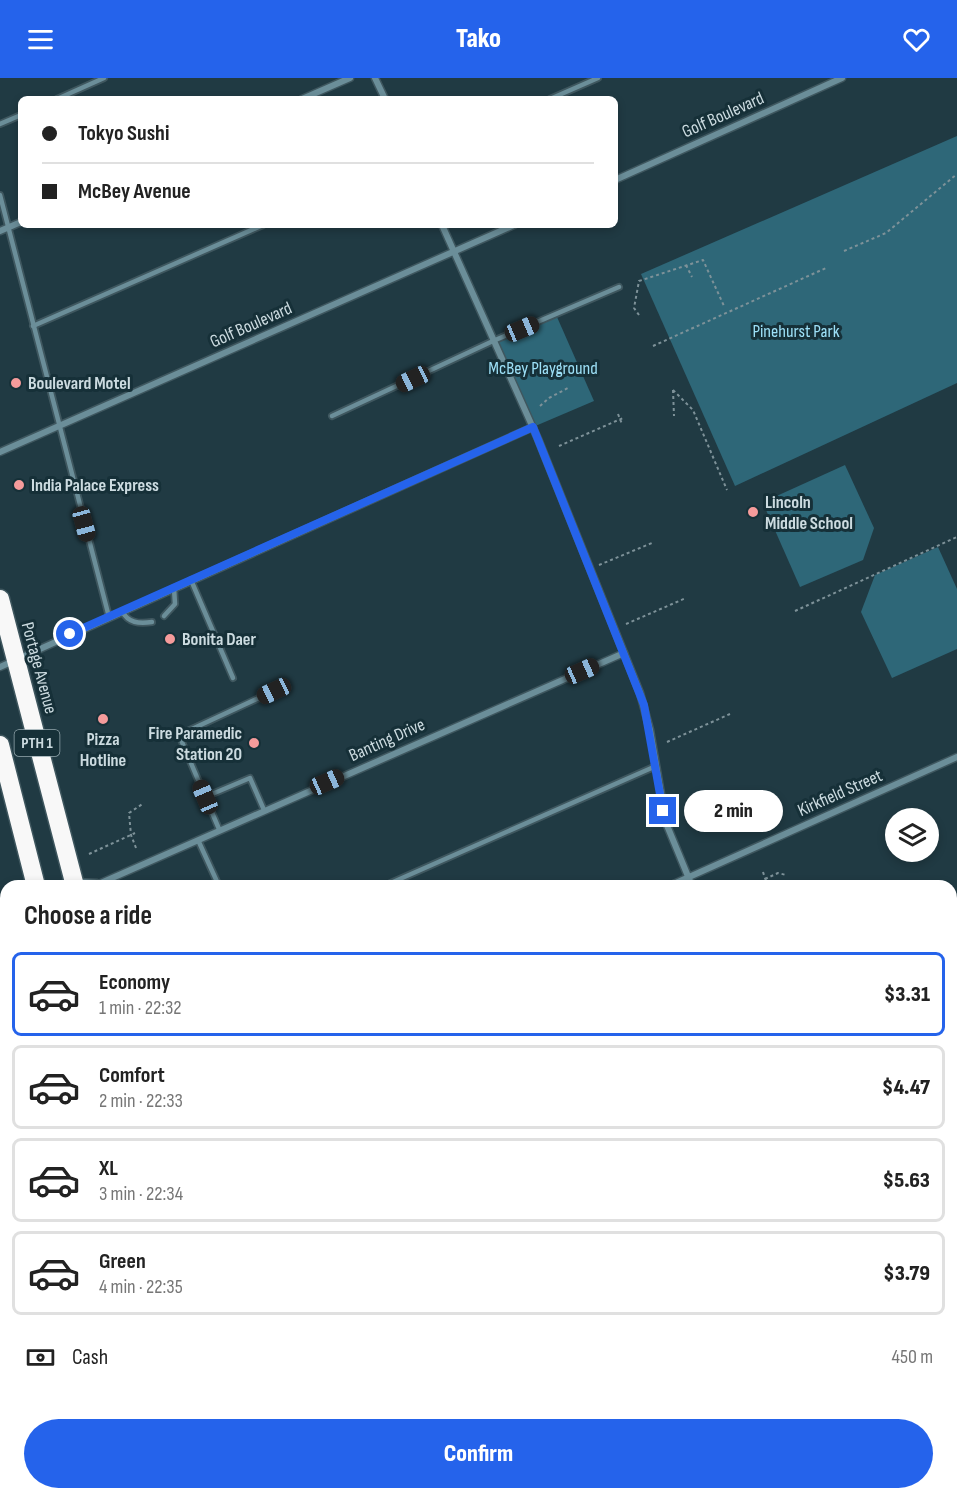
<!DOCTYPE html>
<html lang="en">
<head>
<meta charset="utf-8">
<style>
  :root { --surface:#fff; --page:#f6f6f6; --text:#222; --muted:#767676; --line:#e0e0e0; --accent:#2563eb }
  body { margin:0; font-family:"Sofia Sans Condensed",sans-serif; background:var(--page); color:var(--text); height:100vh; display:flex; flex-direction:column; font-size:22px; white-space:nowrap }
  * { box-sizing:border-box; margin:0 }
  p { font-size:20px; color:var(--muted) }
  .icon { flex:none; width:33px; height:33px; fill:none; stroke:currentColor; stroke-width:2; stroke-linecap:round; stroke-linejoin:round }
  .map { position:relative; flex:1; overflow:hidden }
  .side { position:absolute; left:0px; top:802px; width:957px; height:620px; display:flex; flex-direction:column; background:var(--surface); border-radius:18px 18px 0 0; box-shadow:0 3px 9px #0003 }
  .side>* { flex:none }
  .hud { position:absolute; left:18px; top:18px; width:600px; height:132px; border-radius:9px; box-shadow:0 3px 9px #0003; display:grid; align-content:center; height:132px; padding:0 24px; background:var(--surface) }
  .buttons { position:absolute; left:885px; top:730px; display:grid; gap:12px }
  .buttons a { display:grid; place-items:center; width:54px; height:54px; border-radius:50%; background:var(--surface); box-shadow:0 3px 9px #0003; font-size:30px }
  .end { position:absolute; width:27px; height:27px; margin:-14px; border:8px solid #2563eb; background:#fff; box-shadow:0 0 0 3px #fff }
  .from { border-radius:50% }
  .bubble { position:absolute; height:42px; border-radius:21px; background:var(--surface); box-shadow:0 3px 9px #0003; font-size:20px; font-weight:800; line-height:42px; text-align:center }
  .car { position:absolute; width:18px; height:36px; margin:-18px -9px; border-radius:8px; box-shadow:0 0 4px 2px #0007; background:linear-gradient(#222 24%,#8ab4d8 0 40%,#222 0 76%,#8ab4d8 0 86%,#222 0) }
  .hud b { display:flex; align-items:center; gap:21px; height:57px; font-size:22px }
  .hud b+b { border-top:2px solid var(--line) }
  .hud i { width:15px; height:15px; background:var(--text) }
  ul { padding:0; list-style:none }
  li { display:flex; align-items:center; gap:18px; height:84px; margin:0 12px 9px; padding:0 12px; border:3px solid var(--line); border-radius:9px }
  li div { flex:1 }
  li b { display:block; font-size:22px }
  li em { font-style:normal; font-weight:800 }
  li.active { border-color:var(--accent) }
  li>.icon { width:54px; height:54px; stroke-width:1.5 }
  h2 { padding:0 24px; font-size:27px; line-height:72px }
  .pay { display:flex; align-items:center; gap:15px; height:66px; padding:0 24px; font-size:22px }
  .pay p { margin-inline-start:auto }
  .primary-button { display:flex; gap:12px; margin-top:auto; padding:12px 24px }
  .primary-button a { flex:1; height:69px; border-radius:36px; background:var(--accent); color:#fff; font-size:24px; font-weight:800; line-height:69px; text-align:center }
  header { display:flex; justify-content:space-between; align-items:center; height:78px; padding:0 24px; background:var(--accent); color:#fff; font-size:27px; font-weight:800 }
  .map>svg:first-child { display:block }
  .green { fill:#2e6778 }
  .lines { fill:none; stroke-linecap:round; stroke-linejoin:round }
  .lane-casing { stroke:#3f575f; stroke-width:8 }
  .street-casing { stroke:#3f575f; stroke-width:9 }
  .secondary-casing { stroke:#3f575f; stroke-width:15 }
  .highway-casing { stroke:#3f575f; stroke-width:21 }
  .path { stroke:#7e9299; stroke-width:2; stroke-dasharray:3 3; stroke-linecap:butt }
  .lane { stroke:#6b8e99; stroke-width:4.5 }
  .street { stroke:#6b8e99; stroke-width:6 }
  .secondary { stroke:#87bfd2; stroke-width:12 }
  .highway { stroke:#f8f8f8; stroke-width:18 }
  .route { stroke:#2563eb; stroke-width:8 }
  .poi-dot { fill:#f59b9b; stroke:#163038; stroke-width:2 }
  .labels { text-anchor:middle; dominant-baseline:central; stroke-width:6; stroke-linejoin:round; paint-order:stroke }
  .shield { fill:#163038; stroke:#95a8ae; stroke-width:1.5 }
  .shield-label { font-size:16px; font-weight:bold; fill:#ccdbe0 }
  .street-label { font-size:18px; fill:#ccdbe0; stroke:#163038 }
  .park-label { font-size:18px; fill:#9de0f7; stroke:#163038 }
  .poi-label { font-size:18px; font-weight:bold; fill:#ccdbe0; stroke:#163038; text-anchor:start }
</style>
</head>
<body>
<header><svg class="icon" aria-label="menu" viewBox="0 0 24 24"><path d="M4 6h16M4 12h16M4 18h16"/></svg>Tako<svg class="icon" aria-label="heart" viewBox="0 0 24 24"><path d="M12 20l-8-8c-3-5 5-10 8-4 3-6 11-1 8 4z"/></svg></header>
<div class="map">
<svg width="957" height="1421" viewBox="0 0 957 1421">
  <rect width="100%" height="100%" fill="#203a43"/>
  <g class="green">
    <polygon points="957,58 957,305 735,408 641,196"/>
    <polygon points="557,239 594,323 533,349 493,263"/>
    <polygon points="845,387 874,450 863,482 800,509 766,432 770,421"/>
    <polygon points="938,469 957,511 957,571 892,600 861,534 875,497"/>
    <polygon points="412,1416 468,1416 456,1421 401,1421"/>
  </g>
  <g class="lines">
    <defs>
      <g id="lane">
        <polyline points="57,21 104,0"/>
        <polyline points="550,21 598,0"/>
        <polyline points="0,46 21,37"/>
        <polyline points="0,117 109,539"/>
        <polyline points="33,248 263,147"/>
        <polyline points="332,338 493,263 619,209"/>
        <polyline points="191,502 233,600"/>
        <path d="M 122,533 C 128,545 139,546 152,544"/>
        <polyline points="164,538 175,526 174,510"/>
        <polyline points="205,719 250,700 264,732"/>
        <polyline points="219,751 179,657 274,613"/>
        <polyline points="198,762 219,808"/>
        <polyline points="384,808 656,688"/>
        <polyline points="0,829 6,826"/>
        <polyline points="0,848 6,845"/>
        <polyline points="0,856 6,856"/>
        <polyline points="0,1059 6,1082"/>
        <polyline points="91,1416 92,1421"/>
      </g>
      <g id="street">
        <polyline points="375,0 385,21"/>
        <polyline points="302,21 350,0"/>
        <polyline points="615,102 842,0"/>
        <polyline points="442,147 538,361 640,615 650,652 666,745 692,808"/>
        <polyline points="0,153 21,144"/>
        <polyline points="0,374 514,147"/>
        <polyline points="0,589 533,349"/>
        <polyline points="55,808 73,804 97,805"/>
        <polyline points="94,808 624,575"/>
        <polyline points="669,808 957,679"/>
        <polyline points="951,891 957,888"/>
        <polyline points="0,1003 6,1000"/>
        <polyline points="0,1024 6,1021"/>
        <polyline points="693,1416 694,1421"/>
        <polyline points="861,1416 862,1421"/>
        <polyline points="5,1421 16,1416"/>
      </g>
      <g id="secondary">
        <polyline points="951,1175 957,1172"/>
        <polyline points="951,1202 957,1199"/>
        <polyline points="401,1421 412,1416"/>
        <polyline points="456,1421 468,1416"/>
      </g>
      <g id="highway">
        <polyline points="0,521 75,808"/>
        <polyline points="0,667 36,808"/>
        <polyline points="190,1416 191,1421"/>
        <polyline points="225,1416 226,1421"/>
      </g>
    </defs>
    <use href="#lane" class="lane-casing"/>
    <use href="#street" class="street-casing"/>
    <use href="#secondary" class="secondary-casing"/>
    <use href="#highway" class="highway-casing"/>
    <g class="path">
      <polyline points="844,173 886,155 957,96"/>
      <polyline points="686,187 692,199"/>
      <polyline points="639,237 634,230 639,203 703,182 724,228"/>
      <polyline points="653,268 826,190"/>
      <polyline points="673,312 693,332 727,412"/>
      <polyline points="673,312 674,338"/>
      <polyline points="540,328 549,320 568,310"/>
      <polyline points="618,336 622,346"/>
      <polyline points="559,368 623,340"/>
      <polyline points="599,487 652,465"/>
      <polyline points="795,533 957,459"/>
      <polyline points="626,546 686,520"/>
      <polyline points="667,664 730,636"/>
      <polyline points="136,770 131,757 129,735 144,725"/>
      <polyline points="89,776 135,755"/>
      <polyline points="763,794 766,803"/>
      <polyline points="765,801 778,795 786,797"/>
    </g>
    <use href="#lane" class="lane"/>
    <use href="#street" class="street"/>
    <use href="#secondary" class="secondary"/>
    <use href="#highway" class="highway"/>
  </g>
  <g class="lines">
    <polyline class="route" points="70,556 533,349 644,627 663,733"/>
  </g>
  <g class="poi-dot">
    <circle cx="16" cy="305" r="6"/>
    <circle cx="19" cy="407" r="6"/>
    <circle cx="753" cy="434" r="6"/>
    <circle cx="170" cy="561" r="6"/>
    <circle cx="103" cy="641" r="6"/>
    <circle cx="254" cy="665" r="6"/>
  </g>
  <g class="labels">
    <rect class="shield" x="14.5" y="652" width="45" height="26" rx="4.5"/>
    <g class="shield-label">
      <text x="37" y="665">PTH 1</text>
    </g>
    <g class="street-label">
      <text transform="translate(723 37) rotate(-24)">Golf Boulevard</text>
      <text transform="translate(251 247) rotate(-24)">Golf Boulevard</text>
      <text transform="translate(39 590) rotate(75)">Portage Avenue</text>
      <text transform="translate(387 662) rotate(-24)">Banting Drive</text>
      <text transform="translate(840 715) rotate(-24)">Kirkfield Street</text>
    </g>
    <g class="park-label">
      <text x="796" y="253">Pinehurst Park</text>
      <text x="543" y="290">McBey Playground</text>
    </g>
    <g class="poi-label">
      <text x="28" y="305">Boulevard Motel</text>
      <text x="31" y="407">India Palace Express</text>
      <text x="765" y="424">Lincoln<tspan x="765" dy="21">Middle School</tspan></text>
      <text x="182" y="561">Bonita Daer</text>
      <text x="242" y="655" text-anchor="end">Fire Paramedic<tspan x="242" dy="21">Station 20</tspan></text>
      <text x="103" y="661" text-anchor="middle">Pizza<tspan x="103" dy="21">Hotline</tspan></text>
    </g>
  </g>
</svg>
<div class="buttons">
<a><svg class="icon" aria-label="layers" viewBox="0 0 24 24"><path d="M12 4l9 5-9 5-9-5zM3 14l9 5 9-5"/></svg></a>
</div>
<i class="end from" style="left:70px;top:556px"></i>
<i class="end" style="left:663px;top:733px"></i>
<div class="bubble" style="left:684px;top:712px;width:99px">2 min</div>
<i class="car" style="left:522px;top:251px;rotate:67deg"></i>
<i class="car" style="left:413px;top:301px;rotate:245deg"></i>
<i class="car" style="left:84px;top:446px;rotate:165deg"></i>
<i class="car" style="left:582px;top:593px;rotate:66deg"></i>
<i class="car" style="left:274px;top:613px;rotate:245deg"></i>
<i class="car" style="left:327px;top:704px;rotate:66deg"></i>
<i class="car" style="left:205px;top:719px;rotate:337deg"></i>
<div class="hud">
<b><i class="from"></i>Tokyo Sushi</b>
<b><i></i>McBey Avenue</b>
</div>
<section class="side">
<h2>Choose a ride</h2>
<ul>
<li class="active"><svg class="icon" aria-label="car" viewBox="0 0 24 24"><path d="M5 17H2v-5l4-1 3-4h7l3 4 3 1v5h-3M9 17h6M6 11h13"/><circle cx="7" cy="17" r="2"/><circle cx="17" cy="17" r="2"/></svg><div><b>Economy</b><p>1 min · 22:32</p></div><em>$3.31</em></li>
<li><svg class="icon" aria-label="car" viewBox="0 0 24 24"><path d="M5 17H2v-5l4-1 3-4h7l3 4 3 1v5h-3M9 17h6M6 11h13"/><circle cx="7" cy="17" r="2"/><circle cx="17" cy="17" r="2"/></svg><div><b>Comfort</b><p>2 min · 22:33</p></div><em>$4.47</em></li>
<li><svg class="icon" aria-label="car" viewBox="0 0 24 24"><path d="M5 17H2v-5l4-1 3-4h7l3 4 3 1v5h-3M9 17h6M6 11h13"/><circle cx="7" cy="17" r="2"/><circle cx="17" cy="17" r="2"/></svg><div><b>XL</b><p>3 min · 22:34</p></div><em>$5.63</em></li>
<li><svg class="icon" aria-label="car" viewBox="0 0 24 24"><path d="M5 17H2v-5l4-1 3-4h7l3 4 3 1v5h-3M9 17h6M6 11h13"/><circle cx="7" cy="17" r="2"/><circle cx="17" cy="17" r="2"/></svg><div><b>Green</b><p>4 min · 22:35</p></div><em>$3.79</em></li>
</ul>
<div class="pay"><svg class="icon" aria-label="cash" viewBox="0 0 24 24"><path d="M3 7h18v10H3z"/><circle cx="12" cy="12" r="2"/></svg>Cash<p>450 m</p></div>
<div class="primary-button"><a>Confirm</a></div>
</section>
</div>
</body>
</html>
